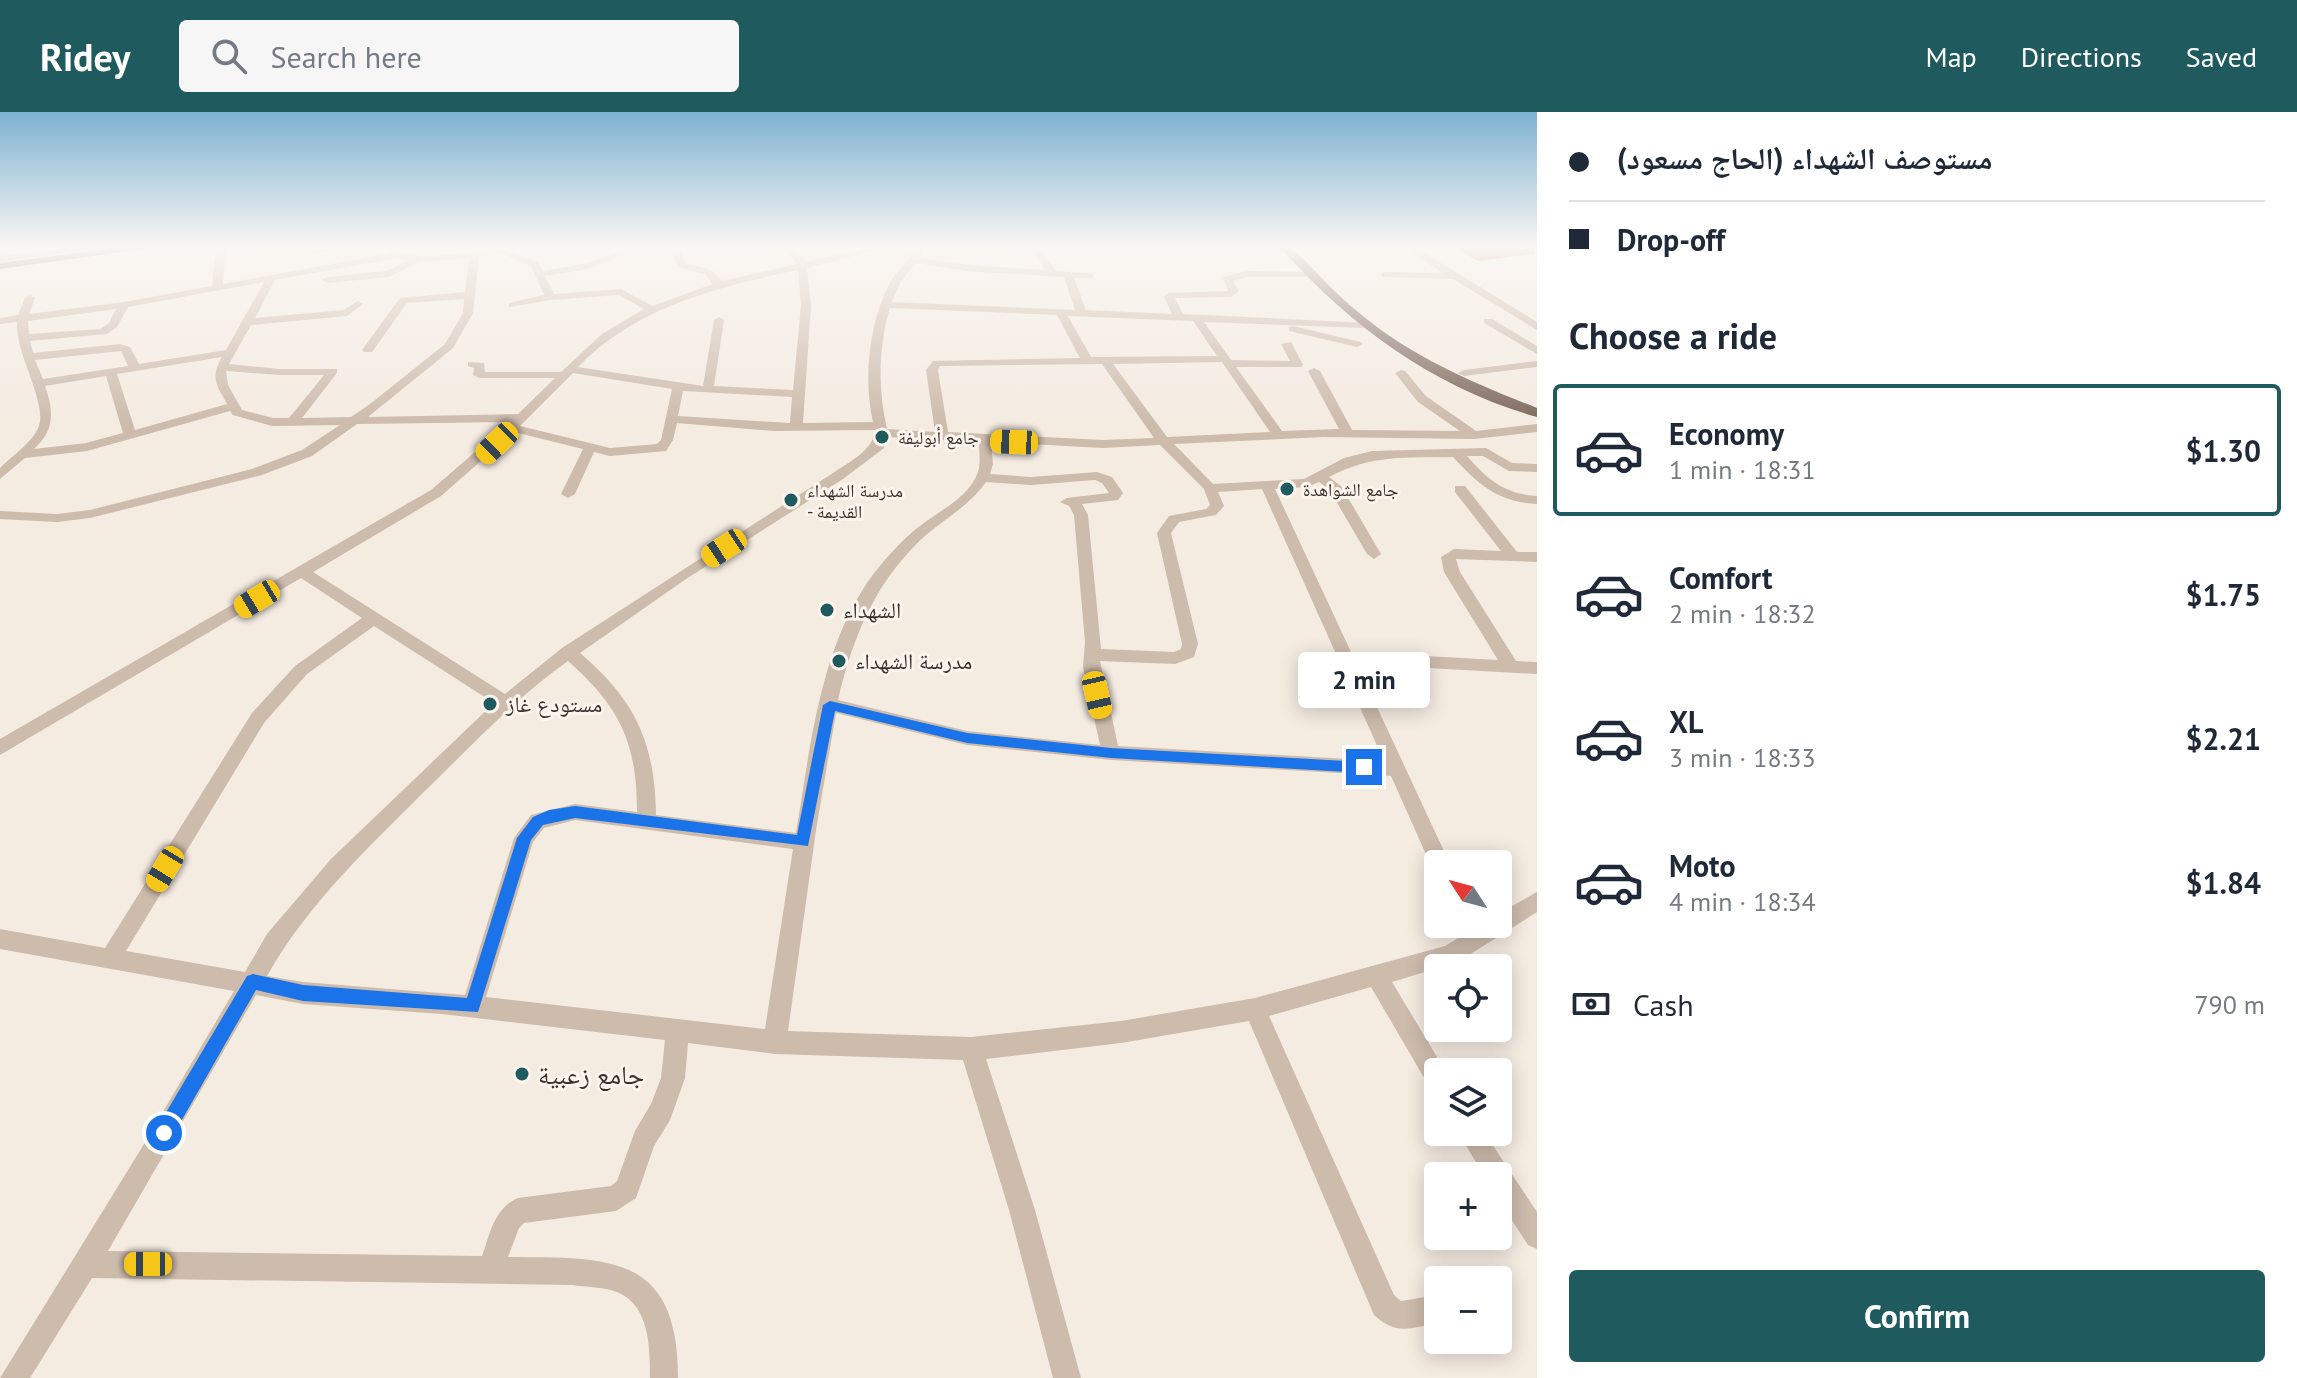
<!DOCTYPE html>
<html lang="en">
<head>
<meta charset="utf-8">
<style>
  :root { --surface:#fff; --page:#f6f6f7; --text:#1f2937; --muted:#747a83; --line:#e0e1e3; --accent:#1f5a5e }
  body { margin:0; font-family:"PT Sans","Noto Naskh Arabic",sans-serif; background:var(--page); color:var(--text); height:100vh; display:flex; flex-direction:column; font-size:30px; white-space:nowrap }
  * { box-sizing:border-box; margin:0 }
  p { font-size:26px; color:var(--muted) }
  .icon { flex:none; width:44px; height:44px; fill:none; stroke:currentColor; stroke-width:2; stroke-linecap:round; stroke-linejoin:round }
  .map { position:relative; flex:1; overflow:hidden }
  .details { display:flex; flex-direction:column; background:var(--surface); width:760px }
  .details>* { flex:none }
  .hud { display:grid; align-content:center; height:176px; padding:0 32px; background:var(--surface) }
  .needle { width:52px; rotate:306deg }
  .controls { position:absolute; left:1424px; top:738px; display:grid; gap:16px }
  .controls a { display:grid; place-items:center; width:88px; height:88px; border-radius:8px; background:var(--surface); box-shadow:0 4px 20px #0003; font-size:40px }
  .end { position:absolute; width:36px; height:36px; margin:-18px; border:10px solid #1a73e8; background:#fff; box-shadow:0 0 0 4px #fff }
  .from { border-radius:50% }
  .bubble { position:absolute; height:56px; border-radius:8px; background:var(--surface); box-shadow:0 4px 20px #0003; font-size:26px; font-weight:700; line-height:56px; text-align:center }
  .car { position:absolute; width:24px; height:48px; margin:-24px -12px; border-radius:10px; box-shadow:0 0 6px 2px #0007; background:linear-gradient(#f5c518 24%,#345 0 40%,#f5c518 0 76%,#345 0 86%,#f5c518 0) }
  .hud b { display:flex; align-items:center; gap:28px; height:76px; font-size:30px }
  .hud b+b { border-top:2px solid var(--line) }
  .hud i { width:20px; height:20px; background:var(--text) }
  ul { padding:0; list-style:none }
  li { display:flex; align-items:center; gap:24px; height:132px; margin:0 16px 12px; padding:0 16px; border:4px solid transparent; border-radius:8px }
  li div { flex:1 }
  li b { display:block; font-size:30px }
  li em { font-style:normal; font-weight:700 }
  li.current { border-color:var(--accent) }
  li>.icon { width:72px; height:72px; stroke-width:1.5 }
  h2 { padding:0 32px; font-size:36px; line-height:96px }
  .pay { display:flex; align-items:center; gap:20px; height:88px; padding:0 32px; font-size:30px }
  .pay p { margin-inline-start:auto }
  .action { display:flex; gap:16px; margin-top:auto; padding:16px 32px }
  .action a { flex:1; height:92px; border-radius:8px; background:var(--accent); color:#fff; font-size:32px; font-weight:700; line-height:92px; text-align:center }
  header { display:flex; align-items:center; gap:48px; box-sizing:border-box; height:112px; padding:0 40px; background:var(--accent); color:#fff }
  header strong { font-size:38px }
  nav { display:flex; gap:44px; margin-inline-start:auto; font-size:28px }
  .search { width:560px; height:72px; background:var(--page); display:flex; align-items:center; gap:20px; box-sizing:border-box; padding:0 28px; border-radius:8px; color:var(--muted); font-size:30px }
  main { display:flex; flex:1; min-height:0 }
  .map>svg:first-child { display:block }
  .building { fill:#c8694b }
  .lines { fill:none; stroke-linecap:round; stroke-linejoin:round }
  .minor { fill:#cdbbac; fill-rule:evenodd }
  .major { fill:#7d675c; fill-rule:evenodd }
  .route { fill:#1a73e8 }
  .poi-dot { fill:#1f5a5e; stroke:#fbf5ee; stroke-width:3 }
  .labels { text-anchor:middle; dominant-baseline:central; stroke-width:6; stroke-linejoin:round; paint-order:stroke }
  .far-poi-label { font-size:18px; fill:#3b302b; stroke:#fbf5ee; text-anchor:start }
  .poi-label { font-size:22px; fill:#3b302b; stroke:#fbf5ee; text-anchor:start }
  .near-poi-label { font-size:26px; fill:#3b302b; stroke:#fbf5ee; text-anchor:start }
</style>
</head>
<body>
<header>
<strong>Ridey</strong>
<div class="search"><svg class="icon" aria-label="search" viewBox="0 0 24 24"><circle cx="10" cy="10" r="6"/><path d="M15 15l6 6"/></svg>Search here</div>
<nav><a>Map</a><a>Directions</a><a>Saved</a></nav>
</header>
<main>
<div class="map">
<svg width="1537" height="1266" viewBox="0 0 1537 1266">
  <rect width="100%" height="100%" fill="#f4ebe1"/>
  <polygon class="building" points="1454,135 1535,135 1535,142 1478,149"/>
  <g class="lines">
    <g class="minor">
      <polygon points="74,135 90,137 0,150 0,144"/>
      <path d="M 216,135 L 226,135 L 223,172 L 391,141 L 389,135 L 399,135 L 400,141 L 423,145 L 487,139 L 487,143 L 479,144 L 473,201 L 453,236 L 368,305 L 518,302 L 555,266 L 479,266 L 473,263 L 474,256 L 468,254 L 468,250 L 484,251 L 485,260 L 561,260 L 602,222 L 644,197 L 619,183 L 550,188 L 509,195 L 509,191 L 544,183 L 531,154 L 497,140 L 497,136 L 538,150 L 543,159 L 583,152 L 617,141 L 617,145 L 588,157 L 545,164 L 554,182 L 621,177 L 652,194 L 713,172 L 705,162 L 678,155 L 670,135 L 680,135 L 685,151 L 711,158 L 722,169 L 797,152 L 783,135 L 793,135 L 806,150 L 871,135 L 888,135 L 807,156 L 811,193 L 803,311 L 873,310 C 863,266 869,210 890,171 C 897,158 909,148 916,135 L 925,135 L 919,146 L 967,153 L 1045,158 L 1030,135 L 1039,135 L 1056,159 L 1093,162 L 1093,166 L 1074,166 L 1086,198 L 1172,202 L 1164,185 L 1168,181 L 1228,179 L 1223,165 L 1247,159 L 1317,160 L 1318,162 L 1313,165 L 1247,165 L 1233,169 L 1239,179 L 1231,185 L 1175,186 L 1183,202 L 1369,211 L 1369,215 L 1365,216 L 1204,210 L 1231,248 L 1290,249 L 1281,232 L 1291,230 L 1303,253 L 1301,255 L 1236,255 L 1282,319 L 1339,317 L 1308,259 L 1314,256 L 1320,259 L 1352,318 L 1460,319 L 1418,290 L 1395,261 L 1401,258 L 1405,259 L 1426,284 L 1476,319 L 1537,312 L 1537,320 L 1474,327 L 1324,325 L 1174,332 L 1213,372 L 1304,367 L 1344,346 L 1372,339 L 1486,336 L 1512,351 L 1537,352 L 1537,360 L 1509,359 L 1483,344 L 1467,344 C 1488,368 1505,382 1537,384 L 1537,392 C 1498,390 1479,373 1453,345 C 1405,346 1373,342 1329,365 L 1341,374 L 1381,442 L 1374,447 L 1367,442 L 1329,377 L 1319,370 L 1307,375 L 1275,377 L 1351,540 L 1498,548 L 1444,460 L 1441,445 L 1454,437 L 1501,439 L 1455,380 L 1455,374 L 1465,374 L 1517,440 L 1537,440 L 1537,450 L 1456,447 L 1460,460 L 1516,549 L 1537,550 L 1537,562 L 1357,552 L 1450,752 L 1438,752 L 1438,760 L 1433,758 L 1391,664 L 1111,648 L 967,633 L 836,601 L 816,718 L 788,919 L 971,925 L 1121,909 L 1255,886 L 1445,834 L 1481,812 L 1498,812 L 1498,802 L 1537,780 L 1537,800 L 1458,850 L 1392,870 L 1446,960 L 1438,960 L 1438,980 L 1430,976 L 1371,875 L 1269,904 L 1394,1183 L 1401,1189 L 1438,1183 L 1438,1211 C 1410,1216 1397,1224 1374,1203 L 1249,909 L 1121,931 L 986,947 L 1035,1098 L 1081,1266 L 1053,1266 L 1009,1098 L 963,948 L 775,942 L 688,931 L 685,966 L 670,1008 L 654,1034 L 636,1086 L 616,1099 L 524,1111 L 519,1116 L 508,1145 C 609,1146 678,1141 678,1266 L 650,1266 C 650,1237 650,1193 617,1180 C 603,1175 586,1175 572,1173 L 92,1166 L 30,1266 L 0,1266 L 141,1037 L 234,879 L 0,837 L 0,817 L 105,836 L 252,601 L 295,554 L 362,506 L 301,466 L 0,643 L 0,627 L 431,378 L 510,310 L 357,312 L 312,344 L 262,363 L 90,406 L 57,410 L 0,407 L 0,399 L 57,402 L 90,398 L 252,357 L 302,338 L 340,313 L 272,314 L 233,303 L 230,299 L 87,339 L 25,346 L 0,367 L 0,356 C 12,344 34,329 39,314 C 47,290 15,241 17,210 L 0,212 L 0,206 L 18,203 L 25,186 L 30,183 L 35,186 L 29,202 L 124,190 L 212,174 ZM 396,146 L 408,148 L 387,159 L 327,165 L 322,168 L 327,171 L 389,165 L 418,150 L 469,146 L 465,180 L 400,186 L 362,238 L 364,240 L 372,240 L 407,191 L 464,187 L 463,201 L 445,232 L 370,292 L 351,305 L 302,306 L 337,261 L 337,257 L 279,257 L 229,252 L 251,213 L 347,204 L 363,192 L 358,189 L 344,198 L 255,206 L 275,168 ZM 915,151 L 967,159 L 1064,165 L 1075,198 L 892,190 L 900,171 ZM 798,158 L 801,193 L 793,278 L 714,274 L 724,208 L 719,205 L 714,208 L 703,274 L 578,255 C 637,194 718,175 798,158 ZM 264,170 L 226,238 L 139,252 L 130,235 L 120,232 L 33,241 L 30,229 L 107,222 L 117,215 L 128,195 ZM 890,196 L 1057,203 L 1080,246 L 933,249 L 926,258 L 935,320 L 887,317 C 878,278 878,235 890,196 ZM 116,197 L 109,211 L 100,217 L 29,222 L 28,209 ZM 1068,204 L 1193,209 L 1217,244 L 1091,245 ZM 121,239 L 128,254 L 43,267 L 35,248 ZM 222,245 C 210,266 216,272 227,292 L 135,318 L 117,262 ZM 1222,250 L 1270,320 L 1167,325 L 1113,252 ZM 1102,252 L 1154,326 L 1102,328 L 948,320 L 938,258 L 940,254 ZM 226,259 L 279,263 L 324,263 L 289,306 L 273,306 L 242,298 L 228,273 ZM 573,261 L 672,277 L 661,328 L 657,332 L 610,336 L 520,314 ZM 106,264 L 123,321 L 86,331 L 34,337 C 55,317 54,300 45,274 ZM 683,279 L 792,285 L 790,311 L 678,304 ZM 677,311 L 774,319 L 875,318 C 874,338 849,350 833,361 L 562,536 L 505,582 L 313,460 L 441,384 L 514,320 L 583,337 L 561,382 L 568,386 L 575,382 L 594,340 L 610,344 L 666,339 L 673,328 ZM 887,325 L 979,330 C 979,340 981,350 978,360 C 969,387 936,400 916,417 C 898,432 881,451 867,471 C 819,542 810,638 796,721 L 656,703 C 655,630 635,588 580,541 L 686,467 L 843,367 L 884,336 ZM 991,330 L 1102,336 L 1160,333 L 1204,377 L 1210,393 L 1206,397 L 1169,404 L 1157,421 L 1182,532 L 1181,537 L 1174,540 L 1101,537 L 1088,403 L 1082,392 L 1118,388 L 1123,381 L 1112,365 L 1097,360 L 1031,365 L 990,362 L 993,352 ZM 1095,368 L 1102,371 L 1109,381 L 1067,386 L 1060,390 L 1069,394 L 1074,403 L 1085,530 L 1083,555 L 1100,633 L 967,619 L 838,588 C 853,524 876,468 926,423 C 947,405 970,393 986,370 L 1031,373 ZM 1262,377 L 1384,649 L 1118,634 L 1100,549 L 1175,552 L 1194,545 L 1198,532 L 1171,421 L 1179,410 L 1216,403 L 1224,394 L 1218,380 ZM 374,514 L 494,591 L 331,747 L 267,822 L 245,860 L 126,839 L 264,611 L 307,562 ZM 568,549 C 620,595 637,631 637,700 L 575,692 L 531,703 L 514,726 L 465,883 L 303,870 L 267,864 C 308,791 372,732 431,673 C 475,630 518,584 568,549 ZM 575,708 L 793,737 L 765,917 L 486,885 L 533,730 L 544,716 ZM 256,883 L 303,892 L 442,902 L 665,928 L 661,966 L 651,992 L 635,1019 L 617,1069 L 611,1074 L 518,1086 C 494,1096 490,1122 482,1144 L 108,1139 Z"/>
      <polygon points="320,135 346,135 315,142 310,139"/>
      <polygon points="1251,135 1289,135 1293,138 1288,141"/>
      <polygon points="1404,135 1415,135 1537,210 1537,218 1453,167 1382,165 1382,161 1386,160 1443,161"/>
      <polygon points="1484,207 1492,207 1537,234 1537,242 1484,211"/>
      <polygon points="1293,214 1361,230 1363,232 1357,235 1289,219 1289,215"/>
      <polygon points="1537,249 1537,255 1464,264 1458,261 1464,258"/>
      <polygon points="1458,1020 1484,1020 1537,1100 1537,1137 1528,1133 1498,1087 1498,1064 1484,1064"/>
    </g>
    <g class="major">
      <polygon points="124,135 158,135 0,157 0,151"/>
      <path d="M 1280,135 L 1291,135 C 1315,158 1337,184 1363,204 C 1414,246 1476,272 1537,296 L 1537,305 C 1436,277 1348,213 1280,135 Z"/>
    </g>
  </g>
  <linearGradient id="sky" x2="0" y2="1"><stop stop-color="#7eb2d2"/><stop offset="0.43" stop-color="#faf6f2"/><stop offset="1" stop-color="#faf6f2" stop-opacity="0"/></linearGradient>
  <rect width="1537" height="313" fill="url(#sky)"/>
  <polygon class="route" points="830,589 967,621 1111,636 1364,650 1370,655 1364,661 1111,646 967,631 835,599 808,734 575,706 543,713 531,728 478,900 303,889 256,878 171,1027 158,1027 158,1014 247,864 253,862 303,873 467,886 517,726 533,705 549,698 575,694 797,723 823,593"/>
  <g class="poi-dot">
    <circle cx="882" cy="325" r="8"/>
    <circle cx="1287" cy="377" r="8"/>
    <circle cx="791" cy="388" r="8"/>
    <circle cx="827" cy="498" r="8"/>
    <circle cx="839" cy="549" r="8"/>
    <circle cx="490" cy="592" r="8"/>
    <circle cx="522" cy="962" r="8"/>
  </g>
  <g class="labels">
    <g class="far-poi-label">
      <text x="898" y="325">جامع أبوليفة</text>
      <text x="1303" y="377">جامع الشواهدة</text>
      <text x="807" y="378">مدرسة الشهداء<tspan x="807" dy="21">- القديمة</tspan></text>
    </g>
    <g class="poi-label">
      <text x="843" y="498">الشهداء</text>
      <text x="855" y="549">مدرسة الشهداء</text>
      <text x="506" y="592">مستودع غاز</text>
    </g>
    <g class="near-poi-label">
      <text x="538" y="962">جامع زعبية</text>
    </g>
  </g>
</svg>
<div class="controls">
<a><svg class="needle" viewBox="-14 -14 28 28"><path d="M0-13l5 13h-10z" fill="#e53935"/><path d="M0 13l5-13h-10z" fill="#747a83"/></svg></a>
<a><svg class="icon" aria-label="locate" viewBox="0 0 24 24"><circle cx="12" cy="12" r="6"/><path d="M12 2v4M12 18v4M2 12h4M18 12h4"/></svg></a>
<a><svg class="icon" aria-label="layers" viewBox="0 0 24 24"><path d="M12 4l9 5-9 5-9-5zM3 14l9 5 9-5"/></svg></a>
<a>+</a>
<a>−</a>
</div>
<i class="end from" style="left:164px;top:1021px"></i>
<i class="end" style="left:1364px;top:655px"></i>
<div class="bubble" style="left:1298px;top:540px;width:132px">2 min</div>
<i class="car" style="left:1014px;top:330px;rotate:272deg"></i>
<i class="car" style="left:497px;top:331px;rotate:226deg"></i>
<i class="car" style="left:724px;top:436px;rotate:237deg"></i>
<i class="car" style="left:257px;top:487px;rotate:239deg"></i>
<i class="car" style="left:1097px;top:583px;rotate:167deg"></i>
<i class="car" style="left:165px;top:757px;rotate:211deg"></i>
<i class="car" style="left:148px;top:1152px;rotate:270deg"></i>
</div>
<section class="details">
<div class="hud">
<b><i class="from"></i>مستوصف الشهداء (الحاج مسعود)</b>
<b><i></i>Drop-off</b>
</div>
<h2>Choose a ride</h2>
<ul>
<li class="current"><svg class="icon" aria-label="car" viewBox="0 0 24 24"><path d="M5 17H2v-5l4-1 3-4h7l3 4 3 1v5h-3M9 17h6M6 11h13"/><circle cx="7" cy="17" r="2"/><circle cx="17" cy="17" r="2"/></svg><div><b>Economy</b><p>1 min · 18:31</p></div><em>$1.30</em></li>
<li><svg class="icon" aria-label="car" viewBox="0 0 24 24"><path d="M5 17H2v-5l4-1 3-4h7l3 4 3 1v5h-3M9 17h6M6 11h13"/><circle cx="7" cy="17" r="2"/><circle cx="17" cy="17" r="2"/></svg><div><b>Comfort</b><p>2 min · 18:32</p></div><em>$1.75</em></li>
<li><svg class="icon" aria-label="car" viewBox="0 0 24 24"><path d="M5 17H2v-5l4-1 3-4h7l3 4 3 1v5h-3M9 17h6M6 11h13"/><circle cx="7" cy="17" r="2"/><circle cx="17" cy="17" r="2"/></svg><div><b>XL</b><p>3 min · 18:33</p></div><em>$2.21</em></li>
<li><svg class="icon" aria-label="car" viewBox="0 0 24 24"><path d="M5 17H2v-5l4-1 3-4h7l3 4 3 1v5h-3M9 17h6M6 11h13"/><circle cx="7" cy="17" r="2"/><circle cx="17" cy="17" r="2"/></svg><div><b>Moto</b><p>4 min · 18:34</p></div><em>$1.84</em></li>
</ul>
<div class="pay"><svg class="icon" aria-label="cash" viewBox="0 0 24 24"><path d="M3 7h18v10H3z"/><circle cx="12" cy="12" r="2"/></svg>Cash<p>790 m</p></div>
<div class="action"><a>Confirm</a></div>
</section>
</main>
</body>
</html>
